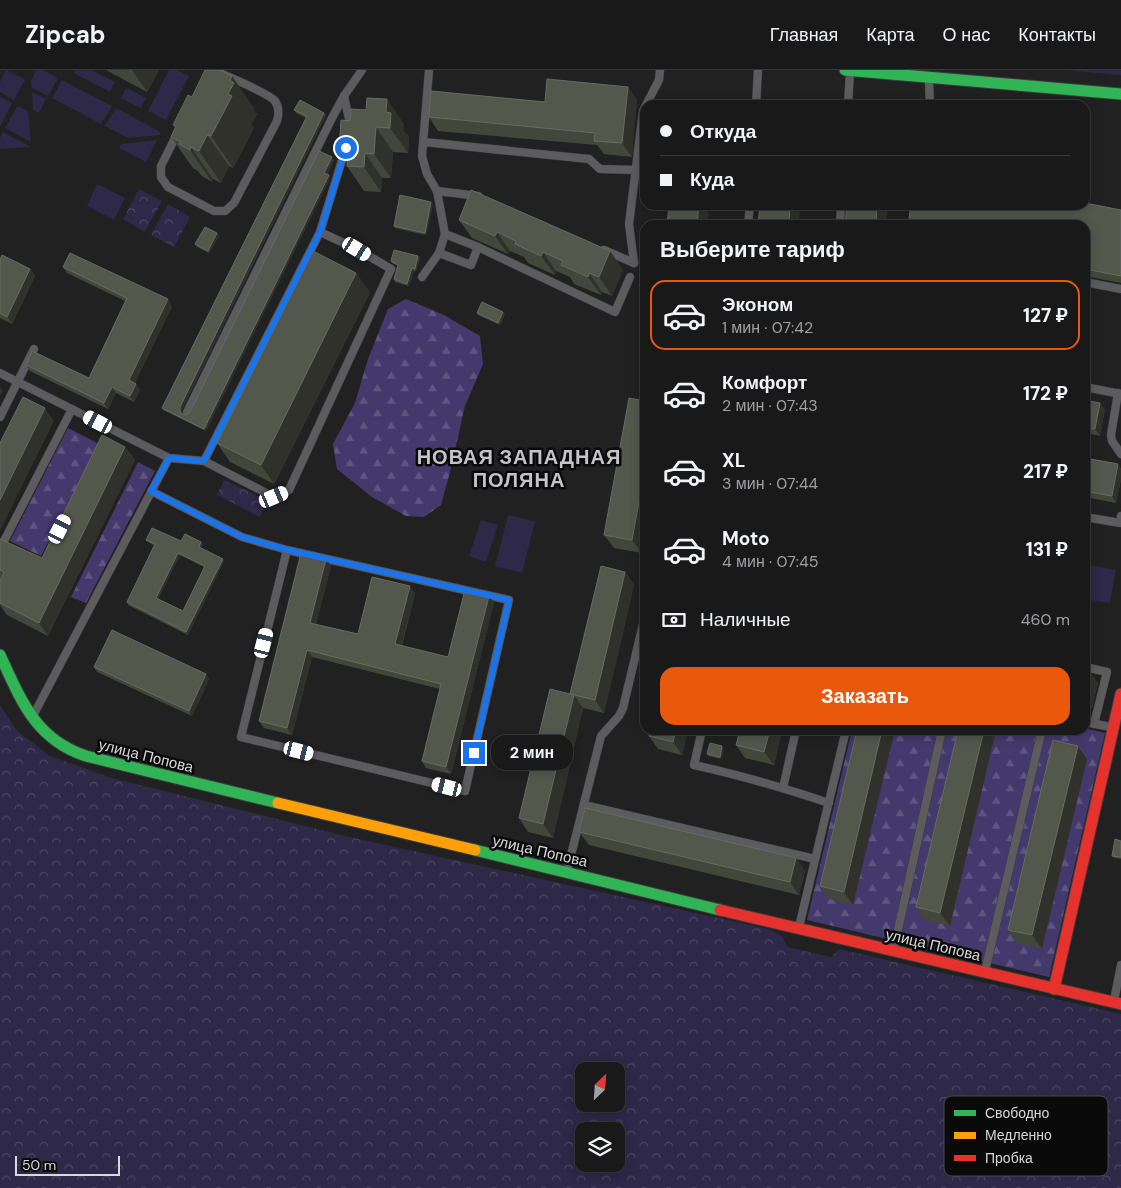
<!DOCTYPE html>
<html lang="ru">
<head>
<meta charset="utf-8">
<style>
  :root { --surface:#19191a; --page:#262627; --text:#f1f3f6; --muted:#9fa0a2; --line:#373839; --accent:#ea580c }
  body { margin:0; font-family:"DM Sans",sans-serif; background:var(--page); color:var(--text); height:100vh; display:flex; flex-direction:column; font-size:19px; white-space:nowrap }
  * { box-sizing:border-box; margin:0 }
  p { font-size:16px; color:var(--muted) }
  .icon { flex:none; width:28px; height:28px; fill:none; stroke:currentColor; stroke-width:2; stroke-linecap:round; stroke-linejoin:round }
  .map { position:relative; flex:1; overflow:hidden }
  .panel { position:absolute; left:640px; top:150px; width:450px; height:515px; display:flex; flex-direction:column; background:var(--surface); border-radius:15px; box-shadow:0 2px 12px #0003,0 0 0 1px var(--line) }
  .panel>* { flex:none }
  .top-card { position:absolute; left:640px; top:30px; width:450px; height:110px; border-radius:15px; box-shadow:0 2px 12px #0003,0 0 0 1px var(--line); display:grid; align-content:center; height:110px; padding:0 20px; background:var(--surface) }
  .needle { width:32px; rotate:25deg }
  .buttons { position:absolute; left:575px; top:992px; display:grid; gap:10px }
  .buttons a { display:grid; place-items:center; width:50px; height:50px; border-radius:10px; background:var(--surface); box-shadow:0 2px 12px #0003,0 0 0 1px var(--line); font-size:25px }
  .scale { position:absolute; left:15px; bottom:12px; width:105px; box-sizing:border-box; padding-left:5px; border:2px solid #d9d9db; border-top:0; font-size:14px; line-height:18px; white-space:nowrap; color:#d9d9db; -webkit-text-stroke:4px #0a0a0b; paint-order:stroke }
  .end { position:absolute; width:22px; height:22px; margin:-11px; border:6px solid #1a73e8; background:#fff; box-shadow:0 0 0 2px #fff }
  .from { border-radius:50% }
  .bubble { position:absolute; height:35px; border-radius:15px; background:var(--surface); box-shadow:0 2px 12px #0003,0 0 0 1px var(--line); font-size:16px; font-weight:800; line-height:35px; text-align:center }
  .car { position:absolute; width:15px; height:30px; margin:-15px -8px; border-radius:6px; box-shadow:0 0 4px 1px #0007; background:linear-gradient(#fff 24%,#345 0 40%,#fff 0 76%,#345 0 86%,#fff 0) }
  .top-card b { display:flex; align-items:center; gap:18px; height:48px; font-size:19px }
  .top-card b+b { border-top:1px solid var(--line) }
  .top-card i { width:12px; height:12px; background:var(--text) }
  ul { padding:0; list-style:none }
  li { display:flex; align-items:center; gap:15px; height:70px; margin:0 10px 8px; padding:0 10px; border:2px solid transparent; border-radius:15px }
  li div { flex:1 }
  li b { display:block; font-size:19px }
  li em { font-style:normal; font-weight:800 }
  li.active { border-color:var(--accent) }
  li>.icon { width:45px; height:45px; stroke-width:1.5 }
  h2 { padding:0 20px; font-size:22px; line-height:60px }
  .pay { display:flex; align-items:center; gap:12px; height:55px; padding:0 20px; font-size:19px }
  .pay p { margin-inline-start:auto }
  .button { display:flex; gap:10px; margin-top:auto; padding:10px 20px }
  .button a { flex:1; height:58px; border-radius:15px; background:var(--accent); color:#fff; font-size:20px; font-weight:800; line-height:58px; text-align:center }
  header { display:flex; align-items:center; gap:30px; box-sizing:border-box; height:70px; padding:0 25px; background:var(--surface); border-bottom:1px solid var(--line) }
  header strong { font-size:24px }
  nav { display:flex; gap:28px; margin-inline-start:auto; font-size:18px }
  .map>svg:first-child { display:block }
  .grass { fill:#2e2849 }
  .forest { fill:url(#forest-firs) }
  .park { fill:url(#park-crowns); fill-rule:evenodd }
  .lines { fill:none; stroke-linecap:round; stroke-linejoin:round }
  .lane-casing { stroke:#3c3c3d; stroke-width:9 }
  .fast-casing { stroke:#3c3c3d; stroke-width:13 }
  .slow-casing { stroke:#3c3c3d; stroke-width:13 }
  .jam-casing { stroke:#3c3c3d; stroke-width:13 }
  .lane { stroke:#5c5c5e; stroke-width:8 }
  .fast { stroke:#30b455; stroke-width:11 }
  .slow { stroke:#ff9f0a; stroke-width:11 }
  .jam { stroke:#e5322d; stroke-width:11 }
  .wall { fill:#43473b; fill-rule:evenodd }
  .shaded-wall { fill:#2f312a }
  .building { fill:#53574c; stroke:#686b63; fill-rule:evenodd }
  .route { stroke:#1a73e8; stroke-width:6 }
  .labels { text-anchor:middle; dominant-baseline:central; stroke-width:5; stroke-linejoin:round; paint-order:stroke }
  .street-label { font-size:15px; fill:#d9d9db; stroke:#0a0a0b }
  .district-label { font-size:20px; font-weight:bold; letter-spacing:1px; fill:#c4c3c8; stroke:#0a0a0b }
  .key { fill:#0a0a0b; stroke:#484849; stroke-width:1 }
  .key-label { font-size:14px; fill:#d9d9db }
</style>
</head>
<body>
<header>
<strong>Zipcab</strong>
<nav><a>Главная</a><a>Карта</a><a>О нас</a><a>Контакты</a></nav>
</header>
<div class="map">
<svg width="1121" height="1118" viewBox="0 0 1121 1118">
  <defs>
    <pattern id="forest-firs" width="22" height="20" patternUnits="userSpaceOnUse" patternTransform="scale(1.25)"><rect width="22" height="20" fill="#44396c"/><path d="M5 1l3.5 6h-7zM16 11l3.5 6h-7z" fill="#5e5580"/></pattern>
    <pattern id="park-crowns" width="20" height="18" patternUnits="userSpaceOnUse" patternTransform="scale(1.25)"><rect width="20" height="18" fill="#2e2849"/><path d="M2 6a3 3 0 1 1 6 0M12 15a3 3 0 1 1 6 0" fill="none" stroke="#4c4763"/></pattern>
  </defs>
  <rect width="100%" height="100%" fill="#212122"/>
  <g class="grass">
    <polygon points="6,0 25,9 14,30 0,22 0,12"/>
    <polygon points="36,0 43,0 58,8 48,26 32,18 31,11"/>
    <polygon points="76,0 91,0 115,12 110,22 74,3"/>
    <polygon points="169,0 177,0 189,6 166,50 148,41"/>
    <polygon points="1065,0 1121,0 1121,5"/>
    <polygon points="62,10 112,36 101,54 52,28"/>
    <polygon points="126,18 146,28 141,38 121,28"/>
    <polygon points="32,22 46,29 39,43 33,40"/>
    <polygon points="0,27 12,33 1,55 0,55"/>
    <polygon points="17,36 28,41 31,72 5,58"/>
    <polygon points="116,38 159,61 161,65 128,68 105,56"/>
    <polygon points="3,62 31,77 0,79 0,68"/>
    <polygon points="157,70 146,92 119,78 121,74"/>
    <polygon points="97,114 125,128 114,150 87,136"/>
    <polygon points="508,445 535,451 522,503 495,496"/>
    <polygon points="481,450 498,455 486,492 469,486"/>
    <polygon points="1085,494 1116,500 1110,533 1085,529"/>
  </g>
  <g class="forest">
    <polygon points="406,229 444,245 480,266 483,294 465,336 450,402 441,435 424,447 406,446 372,427 337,399 333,374 355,333 368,289 388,239"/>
    <polygon points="68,358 99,374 41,486 10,471"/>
    <polygon points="138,392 155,401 86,533 71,527"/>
    <polygon points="1085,658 1105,663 1049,907 807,850 852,660 1085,660"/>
  </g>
  <g class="park">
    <polygon points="139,119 162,131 145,162 123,149"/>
    <polygon points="168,134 190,147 174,177 151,165"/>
    <polygon points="224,410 268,431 260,447 217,425"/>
    <path d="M 0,635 L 17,661 L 50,686 L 112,708 L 345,766 L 769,859 L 782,866 L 787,877 L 831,887 L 839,879 L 1121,944 L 1121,1118 L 0,1118 ZM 584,1001 L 616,1001 L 616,1034 L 584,1034 ZM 584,1061 L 616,1061 L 616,1094 L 584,1094 Z"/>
  </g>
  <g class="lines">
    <defs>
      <g id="lane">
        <polyline points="429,0 422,86 427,104 437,121 445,164 478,177 615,242 630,207"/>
        <polyline points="929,12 930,35"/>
        <polyline points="344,26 349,49 348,60"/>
        <polyline points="646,35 659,10 660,0"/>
        <polyline points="756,35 758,0"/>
        <polyline points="848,35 850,2"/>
        <path d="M 178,62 L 161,96 L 161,107 L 168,117 L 214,141 L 225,141 L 234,133 L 277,51 C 279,44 279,37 275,31 C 267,22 226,6 213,0"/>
        <polyline points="424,72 589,89 600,99 636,100"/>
        <polyline points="437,121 478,126"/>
        <polyline points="748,155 750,135"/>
        <polyline points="840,155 841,135"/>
        <polyline points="445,164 439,183 471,195 478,177"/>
        <polyline points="604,180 634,193"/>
        <polyline points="634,193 629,154 643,41 645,37"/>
        <polyline points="422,207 439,183"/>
        <polyline points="1085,212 1121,219"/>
        <polyline points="0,303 169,388 204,391 274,427 289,420 391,199 357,179 320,162"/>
        <polyline points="1085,317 1121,324"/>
        <polyline points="1118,323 1111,365 1112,371 1121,384"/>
        <polyline points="187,342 332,48 344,26 362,0"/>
        <polyline points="0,347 34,279"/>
        <polyline points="204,391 320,162 346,77"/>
        <polyline points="151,421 242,467 287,480 509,530 465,721 241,667 287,480"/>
        <polyline points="1085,447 1120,453 1121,446"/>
        <polyline points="3,473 72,339"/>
        <polyline points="1085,597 1107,602 1094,654"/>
        <polyline points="35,642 169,388"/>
        <polyline points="1085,652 1111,657"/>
        <path d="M 702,660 L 694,695 C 740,705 784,718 829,733"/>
        <polyline points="783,718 796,660"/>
        <polyline points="584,735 815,789"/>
        <polyline points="567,801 601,666 619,646 623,638 645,546"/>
        <polyline points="799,857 846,660"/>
        <polyline points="894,878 942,660"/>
        <polyline points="985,901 1042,660"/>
        <polyline points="1114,931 1121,895"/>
      </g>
      <g id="fast">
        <polyline points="845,0 1121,24"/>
        <path d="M 0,585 C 21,630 35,669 86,686 L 278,733"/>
        <polyline points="475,780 720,840"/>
      </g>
      <polyline id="slow" points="278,733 475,780"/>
      <g id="jam">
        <polyline points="720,840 1121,934"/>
        <polyline points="1054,919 1121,624"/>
      </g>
    </defs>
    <use href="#lane" class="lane-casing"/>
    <use href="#fast" class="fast-casing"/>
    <use href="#slow" class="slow-casing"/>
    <use href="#jam" class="jam-casing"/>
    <use href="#lane" class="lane"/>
    <use href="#fast" class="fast"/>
    <use href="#slow" class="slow"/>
    <use href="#jam" class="jam"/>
  </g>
  <g class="wall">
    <polygon points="106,0 159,0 147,22"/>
    <polygon points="192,27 254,38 253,40 257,44 251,54 254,58 233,98 229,96 221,113 213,109 212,112 202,106 198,101 193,98 171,67 175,58 173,55"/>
    <polygon points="637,30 632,87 604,84 597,75 438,61 429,47 545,32"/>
    <polygon points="294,40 324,43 326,45 182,340 181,343 183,345 186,345 190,342 332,87 334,90 327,104 329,105 330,107 206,361 163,340 162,338 306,48 296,43"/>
    <polygon points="350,51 404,54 404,61 409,67 408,83 393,82 391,108 382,108 381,122 364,121 347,96 347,92 339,81"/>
    <polygon points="433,134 426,165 395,158 394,156"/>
    <polygon points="1121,140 1121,213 1085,206 1085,155"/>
    <polygon points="459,150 623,200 612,226 602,222 601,225 574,214 570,207 556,201 555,205 528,193 524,187 510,181 508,184 472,168"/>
    <polygon points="217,163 219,166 209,183 197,177 195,174"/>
    <polygon points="420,188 416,201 414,201 409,216 395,212 394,209 398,196 392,193 391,191"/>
    <polygon points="0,190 30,199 35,206 12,254 0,248"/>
    <polygon points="63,197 172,236 135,313 140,320 134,332 116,323 108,339 30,301 26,295 89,308 125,231 67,203"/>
    <polygon points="370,222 274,414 230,392 217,373"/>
    <polygon points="503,242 505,244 500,255 478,245 477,243"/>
    <polygon points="1085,330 1105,339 1100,366 1085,363"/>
    <polygon points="645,331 645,464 642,483 614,478 604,465"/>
    <polygon points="125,377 135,390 48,566 7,545 0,535 0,511 1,509 0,508 0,469 42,488"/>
    <polygon points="1085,388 1118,394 1121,399 1121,409 1116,433 1085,427"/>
    <path d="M 146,470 L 181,471 L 203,474 L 201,478 L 224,491 L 188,565 L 128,535 L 127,532 L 155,476 L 148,472 ZM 180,485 L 204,497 L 183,541 L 158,529 Z"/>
    <polygon points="326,489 331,496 316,554 358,564 415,523 402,576 448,587 489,526 494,532 451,704 426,698 422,691 440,619 312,587 292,665 264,658 259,651"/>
    <polygon points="625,502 634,515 604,643 583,638 553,768 528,762 519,748 571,624"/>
    <polygon points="94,597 209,609 192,646 97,602"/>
    <polygon points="1085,599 1098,613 1092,638 1085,636"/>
    <polygon points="688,660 682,685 658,679 649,666"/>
    <polygon points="740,660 782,660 774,695 745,688 736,675"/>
    <polygon points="857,660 853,835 829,829 820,816"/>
    <polygon points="958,660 996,660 950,856 925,850 916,837"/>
    <polygon points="1078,676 1087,689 1042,879 1017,873 1008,860"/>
    <polygon points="724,679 721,689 709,686 707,684"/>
    <polygon points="579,762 796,788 805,801 799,825 589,775"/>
    <polygon points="1121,771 1121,789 1114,788 1112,786"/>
  </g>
  <g class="shaded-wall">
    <polygon points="132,0 159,0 147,22"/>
    <polygon points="232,6 254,38 253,40 257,44 251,54 254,58 233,98 211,66 228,24 230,10"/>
    <polygon points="628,17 637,30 632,87 622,73"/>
    <polygon points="387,29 404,54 404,61 409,67 408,83 390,58 386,42"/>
    <polygon points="324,43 326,45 182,340 181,343 180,341 180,337"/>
    <polygon points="376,57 393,82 391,108 374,84"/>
    <polygon points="207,65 229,96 221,113 199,81"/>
    <polygon points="191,77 213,109 212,112 190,80"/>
    <polygon points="365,83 382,108 381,122 364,97"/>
    <polygon points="332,87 334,90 326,105 324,103"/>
    <polygon points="329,105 330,107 329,111 206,361 204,359"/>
    <polygon points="431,132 433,134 426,165 425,163"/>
    <polygon points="699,135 709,135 708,155 697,155"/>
    <polygon points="790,135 800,135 799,155 789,155"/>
    <polygon points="877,135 888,135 886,155 876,155"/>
    <polygon points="497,162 510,181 508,184 495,166"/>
    <polygon points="217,163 219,166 209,183 208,181"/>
    <polygon points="610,181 623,200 612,226 599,207"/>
    <polygon points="543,182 556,201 555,205 541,186"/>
    <polygon points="418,186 420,188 416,201 415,199"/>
    <polygon points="412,198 414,201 409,216 407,214"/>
    <polygon points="30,199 35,206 12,254 7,247"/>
    <polygon points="356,203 370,222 274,414 261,395"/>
    <polygon points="589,203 602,222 601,225 588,207"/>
    <polygon points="168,229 172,236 133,317 129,310"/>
    <polygon points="1085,229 1090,236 1085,261"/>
    <polygon points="503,242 505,244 500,255 498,253"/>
    <polygon points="136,314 140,320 134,332 130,326"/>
    <polygon points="0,317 3,321 0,326"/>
    <polygon points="112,317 116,323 108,339 104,333"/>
    <polygon points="1100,333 1105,339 1100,366 1095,359"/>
    <polygon points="45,338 54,351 0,461 0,430"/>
    <polygon points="125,377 135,390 48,566 39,553"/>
    <polygon points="1118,394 1121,399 1121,409 1116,433 1112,426"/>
    <polygon points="645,399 645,464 642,483 632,470"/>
    <polygon points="201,472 203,474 200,480 199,477"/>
    <polygon points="178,483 180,485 158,530 156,528"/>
    <polygon points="223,489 224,491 188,565 186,562"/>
    <polygon points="326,489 331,496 315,559 310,553"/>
    <polygon points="625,502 634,515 604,643 595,630"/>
    <polygon points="410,516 415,523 400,581 395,574"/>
    <polygon points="489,526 494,532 451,704 446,697"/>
    <polygon points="307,580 312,587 292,665 287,658"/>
    <polygon points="1089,600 1098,613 1092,638 1085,627 1085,617"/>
    <polygon points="206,604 209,609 192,646 189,641"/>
    <polygon points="574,625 583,638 553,768 543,754"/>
    <polygon points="676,660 688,660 682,685 673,672"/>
    <polygon points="770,660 782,660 774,695 764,682"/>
    <polygon points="882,660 895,660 853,835 844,822"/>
    <polygon points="984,660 996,660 950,856 940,843"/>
    <polygon points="722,676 724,679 721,689 720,687"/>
    <polygon points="1078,676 1087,689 1042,879 1032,865"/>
    <polygon points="796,788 805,801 799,825 790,812"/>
  </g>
  <g class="building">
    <polygon points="205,0 210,0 212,1 213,0 220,0 232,6 230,10 234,13 228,24 232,26 211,66 207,65 199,81 191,77 190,80 179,74 181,72 171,67 176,56 173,55 188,25 192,27"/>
    <polygon points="547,9 628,17 622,73 594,71 595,63 429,47 431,21 545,32"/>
    <polygon points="367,28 387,29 386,42 391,43 390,58 376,57 374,84 365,83 364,97 347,96 348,81 339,81 341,50 350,51 351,39 366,40"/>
    <polygon points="300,30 324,43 180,337 180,341 182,344 186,345 190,342 319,81 332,87 324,103 329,105 204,359 162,338 307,46 294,40"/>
    <polygon points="471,120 610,181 599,207 589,203 588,207 561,195 563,191 543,182 541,186 515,174 516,171 497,162 495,166 459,150"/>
    <polygon points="400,125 431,132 425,163 394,156"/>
    <polygon points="1085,133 1121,140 1121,206 1085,199 1085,155 908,155 911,135 1085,135"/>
    <polygon points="669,135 699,135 697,155 667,155"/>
    <polygon points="760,135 790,135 789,155 758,155"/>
    <polygon points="847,135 877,135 876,155 845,155"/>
    <polygon points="205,157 217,163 208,181 195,174"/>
    <polygon points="394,180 418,186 415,199 412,198 407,214 394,209 398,195 391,191"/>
    <polygon points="313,181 356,203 261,395 217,373"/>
    <polygon points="70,183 168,229 129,310 136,314 130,326 112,317 104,333 26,295 32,281 89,308 127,228 63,197"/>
    <polygon points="2,185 30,199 7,247 0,243 0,190"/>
    <polygon points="482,232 503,242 498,253 477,243"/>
    <polygon points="23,327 45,338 0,430 0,373"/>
    <polygon points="629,328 645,331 645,399 632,470 604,465"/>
    <polygon points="1085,330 1100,333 1095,359 1085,357"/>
    <polygon points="102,365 125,377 39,553 0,533 0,511 4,502 0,500 0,469 42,488"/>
    <polygon points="1085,388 1118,394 1112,426 1085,421"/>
    <path d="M 152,458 L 181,471 L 185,464 L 201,472 L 199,477 L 223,489 L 186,562 L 127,532 L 155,474 L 146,470 ZM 178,483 L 205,496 L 183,541 L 156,528 Z"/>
    <polygon points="301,483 326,489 310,553 358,564 372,507 410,516 395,574 448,587 465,520 489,526 446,697 422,691 441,614 307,580 287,658 259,651"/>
    <polygon points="601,496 625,502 595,630 570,624"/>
    <polygon points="112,560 206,604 189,641 94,597"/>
    <polygon points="1085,599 1089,600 1085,617"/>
    <polygon points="550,619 574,625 543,754 519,748"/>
    <polygon points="650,660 676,660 673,672 649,666"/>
    <polygon points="740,660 770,660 764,682 736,675"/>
    <polygon points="857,660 882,660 844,822 820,816"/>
    <polygon points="958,660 984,660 940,843 916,837"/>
    <polygon points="1053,670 1078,676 1032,865 1008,860"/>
    <polygon points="710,673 722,676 720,687 707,684"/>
    <polygon points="585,738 796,788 790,812 579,762"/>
    <polygon points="1115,769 1121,771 1121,787 1112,786"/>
  </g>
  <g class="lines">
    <polyline class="route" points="346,78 320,162 204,391 169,388 151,421 242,467 288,480 509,530 474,683"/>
  </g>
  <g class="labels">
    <g class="street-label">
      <text transform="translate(146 686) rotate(14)">улица Попова</text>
      <text transform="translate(540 781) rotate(13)">улица Попова</text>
      <text transform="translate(933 875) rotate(13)">улица Попова</text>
    </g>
    <g class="district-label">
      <text x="519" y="387">НОВАЯ ЗАПАДНАЯ<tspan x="519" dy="23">ПОЛЯНА</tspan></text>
    </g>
  </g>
  <rect x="944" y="1026" width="164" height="80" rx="8" class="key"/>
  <rect x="954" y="1040" width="22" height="6" fill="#30b455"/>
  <rect x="954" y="1062" width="22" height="7" fill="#ff9f0a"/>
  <rect x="954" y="1085" width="22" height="6" fill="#e5322d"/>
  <g class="key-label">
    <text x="985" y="1048">Свободно</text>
    <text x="985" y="1070">Медленно</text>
    <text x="985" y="1093">Пробка</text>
  </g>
</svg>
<div class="buttons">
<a><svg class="needle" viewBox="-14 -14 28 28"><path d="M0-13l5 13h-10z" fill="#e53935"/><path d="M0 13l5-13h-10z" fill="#9fa0a2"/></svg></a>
<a><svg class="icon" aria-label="layers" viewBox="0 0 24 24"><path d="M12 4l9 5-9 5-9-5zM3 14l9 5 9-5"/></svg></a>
</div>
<div class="scale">50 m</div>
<i class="end from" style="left:346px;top:78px"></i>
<i class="end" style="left:474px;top:683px"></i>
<div class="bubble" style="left:491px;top:665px;width:82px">2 мин</div>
<i class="car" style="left:357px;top:179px;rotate:121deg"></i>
<i class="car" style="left:98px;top:352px;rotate:297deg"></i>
<i class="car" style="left:274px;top:427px;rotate:67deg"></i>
<i class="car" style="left:60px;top:459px;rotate:27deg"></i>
<i class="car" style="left:264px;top:573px;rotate:14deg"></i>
<i class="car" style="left:299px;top:681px;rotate:104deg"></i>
<i class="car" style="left:447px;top:717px;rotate:284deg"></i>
<div class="top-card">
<b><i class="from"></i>Откуда</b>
<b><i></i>Куда</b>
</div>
<section class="panel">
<h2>Выберите тариф</h2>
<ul>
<li class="active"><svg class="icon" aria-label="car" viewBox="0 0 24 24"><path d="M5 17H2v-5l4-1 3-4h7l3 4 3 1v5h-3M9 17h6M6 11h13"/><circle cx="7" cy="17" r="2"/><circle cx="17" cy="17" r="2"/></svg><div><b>Эконом</b><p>1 мин · 07:42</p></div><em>127 ₽</em></li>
<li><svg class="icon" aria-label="car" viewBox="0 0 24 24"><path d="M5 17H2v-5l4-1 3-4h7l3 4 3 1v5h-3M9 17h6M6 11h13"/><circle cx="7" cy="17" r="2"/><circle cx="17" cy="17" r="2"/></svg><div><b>Комфорт</b><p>2 мин · 07:43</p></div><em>172 ₽</em></li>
<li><svg class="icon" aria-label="car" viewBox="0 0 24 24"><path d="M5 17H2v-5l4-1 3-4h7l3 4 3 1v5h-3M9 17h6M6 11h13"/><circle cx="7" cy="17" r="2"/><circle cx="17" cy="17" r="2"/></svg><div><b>XL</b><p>3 мин · 07:44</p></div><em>217 ₽</em></li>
<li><svg class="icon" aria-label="car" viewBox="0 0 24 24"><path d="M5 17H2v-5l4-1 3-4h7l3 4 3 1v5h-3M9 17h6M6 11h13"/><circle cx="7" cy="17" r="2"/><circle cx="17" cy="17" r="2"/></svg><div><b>Moto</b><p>4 мин · 07:45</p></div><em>131 ₽</em></li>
</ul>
<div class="pay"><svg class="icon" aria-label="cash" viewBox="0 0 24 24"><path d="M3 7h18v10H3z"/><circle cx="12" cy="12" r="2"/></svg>Наличные<p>460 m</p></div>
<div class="button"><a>Заказать</a></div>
</section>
</div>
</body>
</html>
